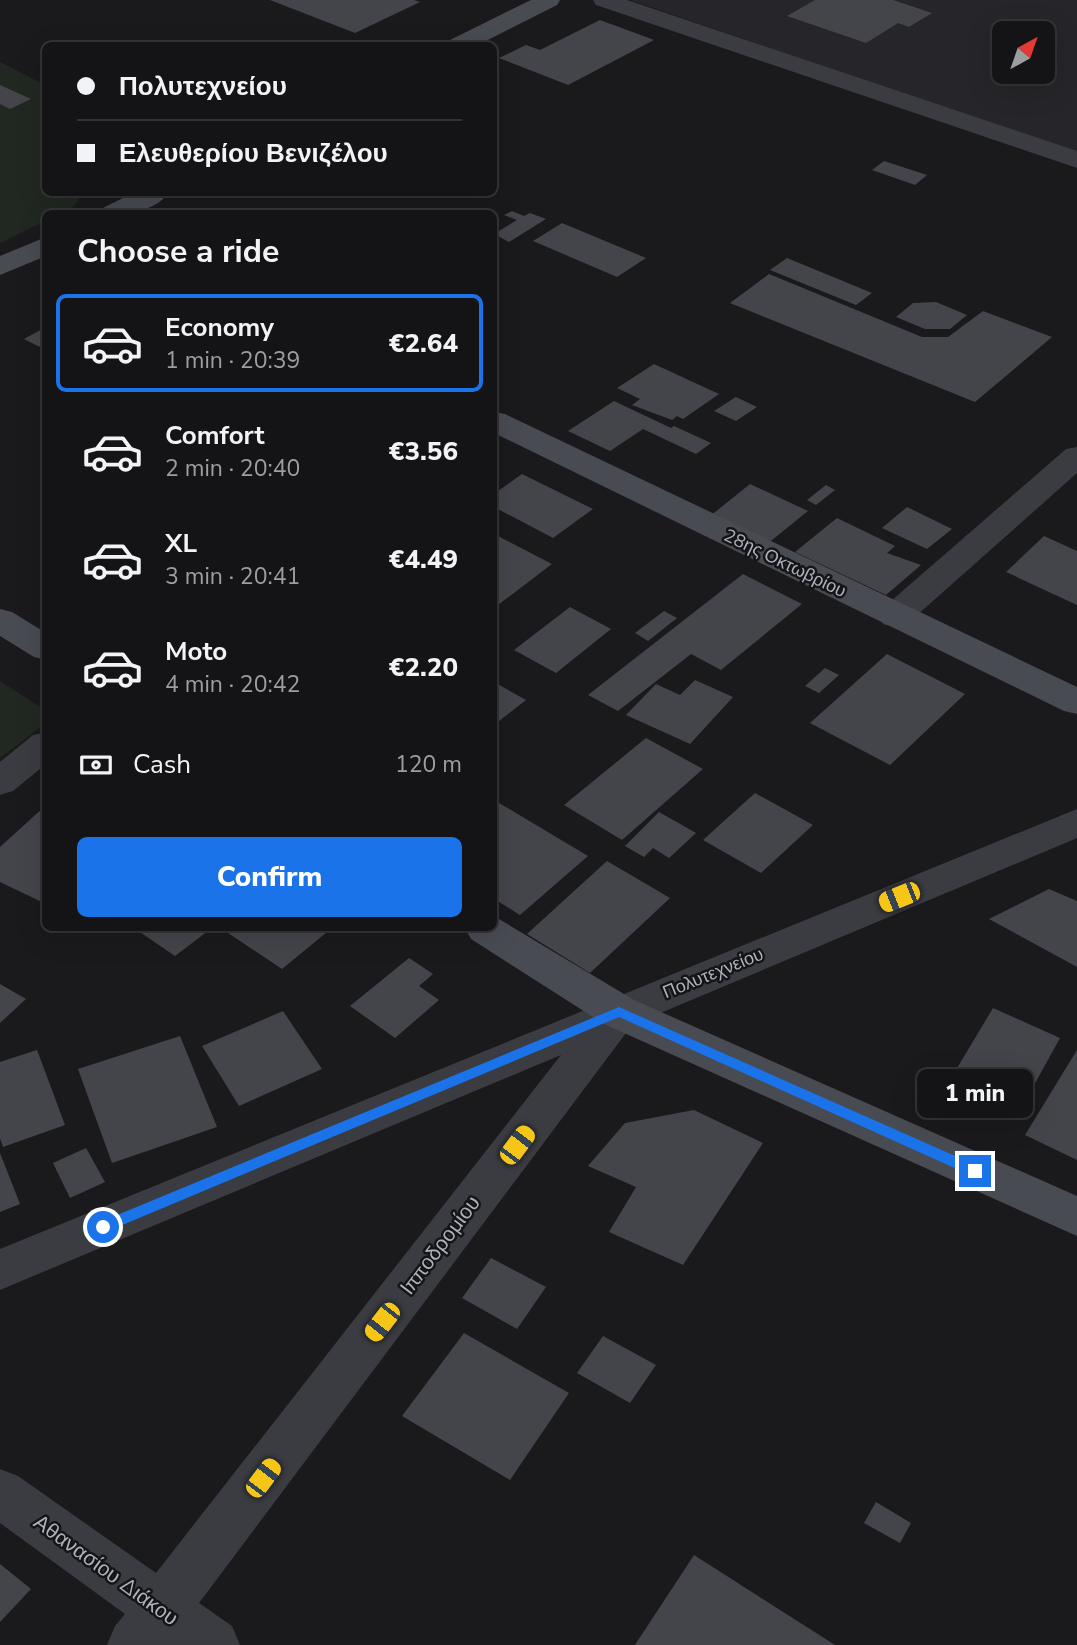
<!DOCTYPE html>
<html lang="en">
<head>
<meta charset="utf-8">
<style>
  :root { --surface:#141416; --page:#1d1d1f; --text:#f1f3f6; --muted:#9d9ea1; --line:#333335; --accent:#1a73e8 }
  body { margin:0; font-family:"Nunito Sans",sans-serif; background:var(--page); color:var(--text); height:100vh; display:flex; flex-direction:column; font-size:26px; white-space:nowrap }
  * { box-sizing:border-box; margin:0 }
  p { font-size:23px; color:var(--muted) }
  .icon { flex:none; width:38px; height:38px; fill:none; stroke:currentColor; stroke-width:2; stroke-linecap:round; stroke-linejoin:round }
  .map { position:relative; flex:1; overflow:hidden }
  .panel { position:absolute; left:42px; top:210px; width:455px; height:721px; display:flex; flex-direction:column; background:var(--surface); border-radius:10px; box-shadow:0 7px 28px #0002,0 0 0 2px var(--line) }
  .panel>* { flex:none }
  .hud { position:absolute; left:42px; top:42px; width:455px; height:154px; border-radius:10px; box-shadow:0 7px 28px #0002,0 0 0 2px var(--line); display:grid; align-content:center; height:154px; padding:0 35px; background:var(--surface) }
  .needle { width:46px; rotate:40deg }
  .fabs { position:absolute; left:992px; top:21px; display:grid; gap:14px }
  .fabs a { display:grid; place-items:center; width:63px; height:63px; border-radius:10px; background:var(--surface); box-shadow:0 7px 28px #0002,0 0 0 2px var(--line); font-size:35px }
  .end { position:absolute; width:32px; height:32px; margin:-16px; border:9px solid #1a73e8; background:#fff; box-shadow:0 0 0 4px #fff }
  .from { border-radius:50% }
  .bubble { position:absolute; height:49px; border-radius:10px; background:var(--surface); box-shadow:0 7px 28px #0002,0 0 0 2px var(--line); font-size:23px; font-weight:800; line-height:49px; text-align:center }
  .car { position:absolute; width:21px; height:42px; margin:-21px -10px; border-radius:9px; box-shadow:0 0 5px 2px #0007; background:linear-gradient(#f5c518 24%,#345 0 40%,#f5c518 0 76%,#345 0 86%,#f5c518 0) }
  .hud b { display:flex; align-items:center; gap:24px; height:66px; font-size:26px }
  .hud b+b { border-top:2px solid var(--line) }
  .hud i { width:18px; height:18px; background:var(--text) }
  ul { padding:0; list-style:none }
  li { display:flex; align-items:center; gap:21px; height:98px; margin:0 14px 10px; padding:0 21px; border:4px solid transparent; border-radius:10px }
  li div { flex:1 }
  li b { display:block; font-size:26px }
  li em { font-style:normal; font-weight:800 }
  li.active { border-color:var(--accent) }
  li>.icon { width:63px; height:63px; stroke-width:1.5 }
  h2 { padding:0 35px; font-size:32px; line-height:84px }
  .pay { display:flex; align-items:center; gap:18px; height:77px; padding:0 35px; font-size:26px }
  .pay p { margin-inline-start:auto }
  .button { display:flex; gap:14px; margin-top:auto; padding:14px 35px }
  .button a { flex:1; height:80px; border-radius:10px; background:var(--accent); color:#fff; font-size:28px; font-weight:800; line-height:80px; text-align:center }
  .map>svg:first-child { display:block }
  .built { fill:#26262a; fill-rule:evenodd }
  .green { fill:#202821 }
  .building { fill:#44454a }
  .lines { fill:none; stroke-linecap:round; stroke-linejoin:round }
  .street { fill:#3b3c42; fill-rule:evenodd }
  .secondary { fill:#494b52; fill-rule:evenodd }
  .route { fill:#1a73e8 }
  .labels { text-anchor:middle; dominant-baseline:central; stroke-width:5; stroke-linejoin:round; paint-order:stroke }
  .street-label { font-size:18px; fill:#adb1bc; stroke:#151518 }
  .near-street-label { font-size:21px; fill:#adb1bc; stroke:#151518 }
</style>
</head>
<body>
<div class="map">
<svg width="1077" height="1645" viewBox="0 0 1077 1645">
  <rect width="100%" height="100%" fill="#1a1a1d"/>
  <path class="built" d="M 630,0 L 1077,0 L 1077,153 ZM 1004,33 L 1043,33 L 1043,72 L 1004,72 Z"/>
  <g class="green">
    <path d="M 0,62 L 45,85 L 46,192 L 83,193 C 71,212 68,213 46,214 L 45,221 L 0,243 Z"/>
    <polygon points="0,681 45,710 46,723 0,758"/>
  </g>
  <g class="building">
    <polygon points="270,0 414,0 420,2 355,33"/>
    <polygon points="815,0 893,0 932,13 909,27 898,23 866,43 787,16"/>
    <polygon points="600,20 654,40 568,85 499,58 526,45 540,50"/>
    <polygon points="1034,21 1053,28 1044,33 1020,30"/>
    <polygon points="0,85 31,99 10,109 0,104"/>
    <polygon points="884,161 927,175 915,185 872,170"/>
    <polygon points="512,211 524,216 530,213 546,219 509,242 494,234 517,220 504,215"/>
    <polygon points="562,223 646,258 617,277 533,241"/>
    <polygon points="787,258 872,293 856,305 770,270"/>
    <polygon points="769,274 922,337 948,337 983,311 1052,337 975,402 730,303"/>
    <polygon points="936,302 967,315 950,329 925,329 896,317 913,303"/>
    <polygon points="46,327 46,350 24,339"/>
    <polygon points="654,364 719,394 683,419 677,416 672,420 632,405 640,399 617,388"/>
    <polygon points="736,397 757,407 736,421 714,411"/>
    <polygon points="614,401 671,428 674,426 711,443 696,454 643,429 610,451 568,431"/>
    <polygon points="522,474 593,509 553,538 494,507 494,494"/>
    <polygon points="750,484 808,511 767,544 709,517"/>
    <polygon points="826,485 835,490 816,505 807,500"/>
    <polygon points="907,507 952,529 927,549 882,528"/>
    <polygon points="837,518 895,546 887,553 921,565 886,595 795,552"/>
    <polygon points="494,534 552,564 494,608"/>
    <polygon points="1044,536 1077,551 1077,605 1006,572"/>
    <polygon points="743,574 802,604 721,670 691,654 618,711 588,695"/>
    <polygon points="570,607 611,629 556,673 514,650"/>
    <polygon points="664,611 677,618 648,641 635,633"/>
    <polygon points="887,654 965,694 890,765 810,723"/>
    <polygon points="825,668 839,675 819,693 805,686"/>
    <polygon points="695,680 733,697 690,744 626,715 656,684 680,695"/>
    <polygon points="494,682 526,700 494,725"/>
    <polygon points="646,738 703,769 622,840 564,805"/>
    <polygon points="755,793 813,825 761,873 703,840"/>
    <polygon points="494,800 588,856 520,915 494,899"/>
    <polygon points="44,807 46,808 46,904 0,882 0,847"/>
    <polygon points="659,812 696,833 669,858 653,848 644,857 625,846"/>
    <polygon points="607,861 670,898 590,973 527,934"/>
    <polygon points="1049,889 1077,901 1077,967 989,919"/>
    <polygon points="134,928 212,928 175,956"/>
    <polygon points="230,928 332,928 282,969 225,931"/>
    <polygon points="409,958 433,974 419,986 439,1000 395,1038 350,1006"/>
    <polygon points="0,984 26,999 0,1023"/>
    <polygon points="993,1008 1060,1038 1017,1116 947,1085"/>
    <polygon points="283,1011 322,1069 239,1106 202,1046"/>
    <polygon points="180,1036 217,1127 112,1163 78,1069"/>
    <polygon points="37,1050 65,1125 3,1147 0,1138 0,1062"/>
    <polygon points="1077,1050 1077,1160 1025,1135"/>
    <polygon points="694,1110 763,1143 683,1265 609,1232 636,1187 588,1166 625,1123"/>
    <polygon points="86,1148 105,1182 70,1198 53,1163"/>
    <polygon points="0,1153 20,1204 0,1212"/>
    <polygon points="491,1258 546,1287 517,1329 462,1298"/>
    <polygon points="464,1333 569,1393 510,1480 402,1416"/>
    <polygon points="603,1336 656,1365 630,1403 577,1373"/>
    <polygon points="876,1502 911,1523 900,1543 864,1523"/>
    <polygon points="694,1555 835,1645 635,1645"/>
    <polygon points="0,1564 31,1589 0,1622"/>
  </g>
  <g class="lines">
    <g class="street">
      <polygon points="593,0 627,0 1077,151 1077,168 596,5"/>
      <polygon points="1077,447 1077,473 907,624 895,627 883,624 878,616 883,608 1066,449"/>
      <polygon points="46,732 46,764 13,791 0,795 0,762 33,735"/>
      <polygon points="1077,809 1077,838 632,1025 199,1603 232,1626 240,1645 107,1645 115,1626 125,1614 0,1523 0,1469 18,1476 156,1573 561,1055 0,1290 0,1249"/>
    </g>
    <g class="secondary">
      <polygon points="531,0 560,0 557,5 476,46 444,46 448,41"/>
      <path d="M 135,192 L 169,192 C 154,214 123,214 100,214 L 103,208 Z"/>
      <polygon points="46,237 46,256 0,275 0,256"/>
      <polygon points="494,412 505,414 1077,687 1077,714 1064,711 494,433"/>
      <polygon points="0,609 12,612 46,633 46,660 34,657 0,636"/>
      <polygon points="494,916 634,1000 1077,1196 1077,1236 604,1024 471,939 465,928 494,928"/>
    </g>
  </g>
  <polygon class="route" points="619,1007 980,1167 982,1171 980,1175 970,1175 619,1017 108,1231 98,1231 96,1227 98,1223"/>
  <g class="labels">
    <g class="street-label">
      <text transform="translate(785 563) rotate(26)">28ης Οκτωβρίου</text>
      <text transform="translate(713 973) rotate(-22)">Πολυτεχνείου</text>
    </g>
    <g class="near-street-label">
      <text transform="translate(440 1245) rotate(-53)">Ιπποδρομίου</text>
      <text transform="translate(106 1570) rotate(36)">Αθανασίου Διάκου</text>
    </g>
  </g>
</svg>
<div class="fabs">
<a><svg class="needle" viewBox="-14 -14 28 28"><path d="M0-13l5 13h-10z" fill="#e53935"/><path d="M0 13l5-13h-10z" fill="#9d9ea1"/></svg></a>
</div>
<i class="end from" style="left:103px;top:1227px"></i>
<i class="end" style="left:975px;top:1171px"></i>
<div class="bubble" style="left:917px;top:1069px;width:116px">1 min</div>
<i class="car" style="left:899px;top:897px;rotate:248deg"></i>
<i class="car" style="left:517px;top:1145px;rotate:37deg"></i>
<i class="car" style="left:382px;top:1322px;rotate:218deg"></i>
<i class="car" style="left:263px;top:1478px;rotate:37deg"></i>
<div class="hud">
<b><i class="from"></i>Πολυτεχνείου</b>
<b><i></i>Ελευθερίου Βενιζέλου</b>
</div>
<section class="panel">
<h2>Choose a ride</h2>
<ul>
<li class="active"><svg class="icon" aria-label="car" viewBox="0 0 24 24"><path d="M5 17H2v-5l4-1 3-4h7l3 4 3 1v5h-3M9 17h6M6 11h13"/><circle cx="7" cy="17" r="2"/><circle cx="17" cy="17" r="2"/></svg><div><b>Economy</b><p>1 min · 20:39</p></div><em>€2.64</em></li>
<li><svg class="icon" aria-label="car" viewBox="0 0 24 24"><path d="M5 17H2v-5l4-1 3-4h7l3 4 3 1v5h-3M9 17h6M6 11h13"/><circle cx="7" cy="17" r="2"/><circle cx="17" cy="17" r="2"/></svg><div><b>Comfort</b><p>2 min · 20:40</p></div><em>€3.56</em></li>
<li><svg class="icon" aria-label="car" viewBox="0 0 24 24"><path d="M5 17H2v-5l4-1 3-4h7l3 4 3 1v5h-3M9 17h6M6 11h13"/><circle cx="7" cy="17" r="2"/><circle cx="17" cy="17" r="2"/></svg><div><b>XL</b><p>3 min · 20:41</p></div><em>€4.49</em></li>
<li><svg class="icon" aria-label="car" viewBox="0 0 24 24"><path d="M5 17H2v-5l4-1 3-4h7l3 4 3 1v5h-3M9 17h6M6 11h13"/><circle cx="7" cy="17" r="2"/><circle cx="17" cy="17" r="2"/></svg><div><b>Moto</b><p>4 min · 20:42</p></div><em>€2.20</em></li>
</ul>
<div class="pay"><svg class="icon" aria-label="cash" viewBox="0 0 24 24"><path d="M3 7h18v10H3z"/><circle cx="12" cy="12" r="2"/></svg>Cash<p>120 m</p></div>
<div class="button"><a>Confirm</a></div>
</section>
</div>
</body>
</html>
